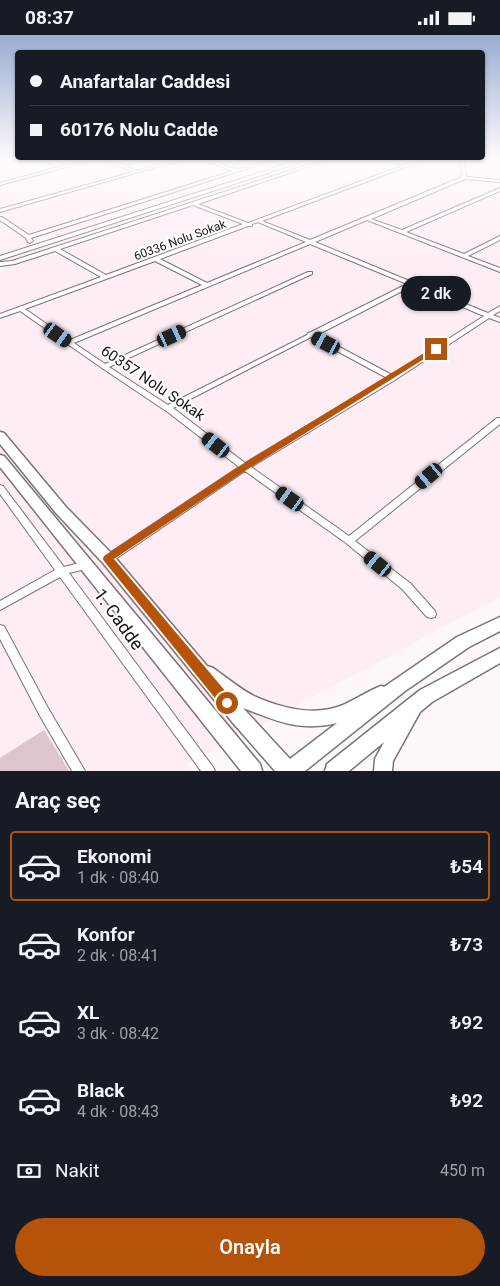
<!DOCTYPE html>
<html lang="tr">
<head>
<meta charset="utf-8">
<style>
  :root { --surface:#171b24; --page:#242831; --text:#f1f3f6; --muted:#9ea1a6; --line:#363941; --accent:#b45309 }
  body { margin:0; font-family:Roboto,sans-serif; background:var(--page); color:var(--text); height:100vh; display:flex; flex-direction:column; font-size:19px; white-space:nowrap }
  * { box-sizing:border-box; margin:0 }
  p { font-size:16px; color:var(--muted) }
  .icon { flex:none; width:28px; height:28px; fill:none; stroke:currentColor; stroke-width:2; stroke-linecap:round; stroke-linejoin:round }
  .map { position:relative; height:736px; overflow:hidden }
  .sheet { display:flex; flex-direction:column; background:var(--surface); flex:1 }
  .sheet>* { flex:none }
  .hud { position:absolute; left:15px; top:15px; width:470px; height:110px; border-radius:5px; box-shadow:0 1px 4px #0004; display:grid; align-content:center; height:110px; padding:0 15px; background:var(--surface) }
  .end { position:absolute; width:22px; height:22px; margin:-11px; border:6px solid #b45309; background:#fff; box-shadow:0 0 0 2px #fff }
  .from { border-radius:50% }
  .bubble { position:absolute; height:35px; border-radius:18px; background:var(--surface); box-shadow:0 1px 4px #0004; font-size:16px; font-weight:600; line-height:35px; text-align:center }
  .car { position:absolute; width:15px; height:30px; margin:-15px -8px; border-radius:6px; box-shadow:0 0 4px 1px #0007; background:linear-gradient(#222 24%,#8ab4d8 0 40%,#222 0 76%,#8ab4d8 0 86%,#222 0) }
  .hud b { display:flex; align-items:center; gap:18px; height:48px; font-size:19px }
  .hud b+b { border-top:1px solid var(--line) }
  .hud i { width:12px; height:12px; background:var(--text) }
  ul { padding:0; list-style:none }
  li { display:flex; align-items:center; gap:15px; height:70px; margin:0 10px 8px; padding:0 5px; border:2px solid transparent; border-radius:5px }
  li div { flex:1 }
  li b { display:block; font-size:19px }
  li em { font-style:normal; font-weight:600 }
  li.selected { border-color:var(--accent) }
  li>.icon { width:45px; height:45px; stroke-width:1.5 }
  h2 { padding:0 15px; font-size:22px; line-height:60px }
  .pay { display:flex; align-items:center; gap:12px; height:55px; padding:0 15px; font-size:19px }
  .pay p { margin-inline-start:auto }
  .action { display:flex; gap:10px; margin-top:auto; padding:10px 15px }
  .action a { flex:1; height:58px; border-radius:30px; background:var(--accent); color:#fff; font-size:20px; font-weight:600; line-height:58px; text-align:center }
  .status { display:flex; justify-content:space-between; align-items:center; height:35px; padding:0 25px; background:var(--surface); direction:ltr }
  .status svg { height:14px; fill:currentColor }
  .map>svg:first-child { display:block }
  .built { fill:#feedf5 }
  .green { fill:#dec3d0 }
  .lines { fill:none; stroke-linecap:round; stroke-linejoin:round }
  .street-casing { stroke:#7a7377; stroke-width:2 }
  .secondary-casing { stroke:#7a7377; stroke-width:2 }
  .primary-casing { stroke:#7a7377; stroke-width:3 }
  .street { fill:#fff; fill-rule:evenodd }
  .secondary { fill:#fff; fill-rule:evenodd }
  .primary { fill:#fff; fill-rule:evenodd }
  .route { fill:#b45309 }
  .labels { text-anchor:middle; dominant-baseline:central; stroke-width:4; stroke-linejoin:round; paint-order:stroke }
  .far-street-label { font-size:12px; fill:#171415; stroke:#fff }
  .street-label { font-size:15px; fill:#171415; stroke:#fff }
  .near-street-label { font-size:18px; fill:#171415; stroke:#fff }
</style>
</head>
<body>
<div class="status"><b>08:37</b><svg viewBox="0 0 49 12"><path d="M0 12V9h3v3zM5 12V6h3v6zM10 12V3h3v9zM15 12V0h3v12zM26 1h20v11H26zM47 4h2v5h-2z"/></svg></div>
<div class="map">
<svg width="500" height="736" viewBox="0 0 500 736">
  <rect width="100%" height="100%" fill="#fef7fa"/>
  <polygon class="built" points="0,125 500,125 500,562 188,729 193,736 0,736"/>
  <polygon class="green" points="44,695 69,736 0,736 0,723"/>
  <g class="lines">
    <defs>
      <g id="street">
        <polygon points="3,125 11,125 0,128 0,126"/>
        <polygon points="85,125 92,125 0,150 0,148"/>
        <polygon points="107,125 113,125 137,136 174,125 181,125 0,177 0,174 133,137"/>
        <path d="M 205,125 C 216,125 231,135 239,134 C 251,132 262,125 274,125 L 31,203 L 33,206 L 30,208 L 28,207 L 26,203 L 0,185 L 0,182 L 2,182 L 29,200 L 233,136 Z"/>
        <path d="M 322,125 L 328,125 L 198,169 L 248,188 L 418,125 L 424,125 L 262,186 L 310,205 L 462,142 L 460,125 L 464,125 L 466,142 L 500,145 L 500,147 L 465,144 L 371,184 L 402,195 L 500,153 L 500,156 L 406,197 L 464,219 L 500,201 L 500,205 L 468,221 L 500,233 L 500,237 L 367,185 L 315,207 L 412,247 L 416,247 L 416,249 L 488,278 L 500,271 L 500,276 L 493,280 L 500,283 L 500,287 L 489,283 L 395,345 L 251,432 L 349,501 L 497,383 L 500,383 L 500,389 L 355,506 L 410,548 L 435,576 L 436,579 L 435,582 L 431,583 L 427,582 L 402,554 L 346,508 L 245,436 L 111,527 L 108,528 L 105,527 L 103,524 L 105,521 L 239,432 L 169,378 L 102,333 L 20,276 L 0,283 L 0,279 L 101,242 L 55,216 L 15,229 L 0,231 L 0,227 L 12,226 ZM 193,170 L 243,189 L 106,240 L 60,214 ZM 258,187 L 306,207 L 207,248 L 160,224 L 248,191 L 252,191 L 252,189 ZM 310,209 L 407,249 L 311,297 L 308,298 L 307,300 L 168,370 L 109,332 L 312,239 L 312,237 L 308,237 L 105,329 L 74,308 ZM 155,226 L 202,250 L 70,305 L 25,274 ZM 412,251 L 484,281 L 392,340 L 317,300 ZM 311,302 L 387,343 L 245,428 L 173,373 Z"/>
        <polygon points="485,125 500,125 500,127"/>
        <polygon points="0,450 3,451 64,532 87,526 90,527 92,530 90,533 69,538 213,732 215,736 201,736 60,542 0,575 0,566 55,535 0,459"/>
        <polygon points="0,590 4,591 48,673 85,736 72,736 40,681 0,604"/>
      </g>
      <polygon id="secondary" points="299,125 308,125 0,225 0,221"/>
      <g id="primary">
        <path d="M 0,397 L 4,398 L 66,472 L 113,520 L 207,631 L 213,633 C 226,642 240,654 254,661 C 281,673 315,682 343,670 C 356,664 368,656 381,651 L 384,652 L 457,602 L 500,582 L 500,596 L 469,612 L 405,656 L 305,736 L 275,736 L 233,688 L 103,528 L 56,478 L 0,409 ZM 243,673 C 277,686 300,697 337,688 L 290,724 Z"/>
        <polygon points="0,420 4,421 260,729 262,736 241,736 0,432"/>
        <polygon points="500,613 500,628 432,667 420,677 393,726 392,736 374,736 375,724 384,707 349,736 325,736 327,729 420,655"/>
      </g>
    </defs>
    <use href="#street" class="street-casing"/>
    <use href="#secondary" class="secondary-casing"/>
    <use href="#primary" class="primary-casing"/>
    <use href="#street" class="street"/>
    <use href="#secondary" class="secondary"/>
    <use href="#primary" class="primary"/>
  </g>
  <linearGradient id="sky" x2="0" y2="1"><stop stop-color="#99acd2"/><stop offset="0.55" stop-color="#fffbfd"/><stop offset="1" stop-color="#fffbfd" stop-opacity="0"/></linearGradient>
  <rect width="500" height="228" fill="url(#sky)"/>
  <polygon class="route" points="434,312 440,314 248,434 114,524 232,664 234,668 232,673 227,674 223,673 104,526 103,524 104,521 241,430"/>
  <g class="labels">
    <g class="far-street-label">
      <text transform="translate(180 205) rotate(-20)">60336 Nolu Sokak</text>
    </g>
    <g class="street-label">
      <text transform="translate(153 348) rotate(34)">60357 Nolu Sokak</text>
    </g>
    <g class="near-street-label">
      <text transform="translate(119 584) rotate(54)">1. Cadde</text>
    </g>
  </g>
</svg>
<i class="end from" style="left:227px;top:668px"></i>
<i class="end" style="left:436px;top:314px"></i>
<div class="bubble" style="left:401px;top:241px;width:70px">2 dk</div>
<i class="car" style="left:58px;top:300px;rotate:125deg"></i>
<i class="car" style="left:172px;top:301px;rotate:65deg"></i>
<i class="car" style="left:326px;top:308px;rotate:298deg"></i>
<i class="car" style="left:216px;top:410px;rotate:308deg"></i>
<i class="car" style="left:429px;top:441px;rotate:230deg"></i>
<i class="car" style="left:290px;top:464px;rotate:305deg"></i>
<i class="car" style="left:378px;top:529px;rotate:309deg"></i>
<div class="hud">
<b><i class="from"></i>Anafartalar Caddesi</b>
<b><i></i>60176 Nolu Cadde</b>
</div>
</div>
<section class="sheet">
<h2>Araç seç</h2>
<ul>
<li class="selected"><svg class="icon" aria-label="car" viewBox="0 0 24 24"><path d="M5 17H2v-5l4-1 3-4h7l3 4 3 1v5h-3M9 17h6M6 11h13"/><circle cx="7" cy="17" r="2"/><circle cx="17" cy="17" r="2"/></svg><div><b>Ekonomi</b><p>1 dk · 08:40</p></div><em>₺54</em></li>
<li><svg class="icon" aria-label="car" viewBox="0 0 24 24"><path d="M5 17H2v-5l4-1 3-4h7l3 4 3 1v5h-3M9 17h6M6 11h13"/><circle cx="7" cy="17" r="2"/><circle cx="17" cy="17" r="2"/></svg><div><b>Konfor</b><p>2 dk · 08:41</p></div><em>₺73</em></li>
<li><svg class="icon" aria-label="car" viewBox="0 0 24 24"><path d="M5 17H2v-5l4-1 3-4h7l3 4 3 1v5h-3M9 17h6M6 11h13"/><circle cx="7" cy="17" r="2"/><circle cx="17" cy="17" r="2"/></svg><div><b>XL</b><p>3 dk · 08:42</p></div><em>₺92</em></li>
<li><svg class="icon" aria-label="car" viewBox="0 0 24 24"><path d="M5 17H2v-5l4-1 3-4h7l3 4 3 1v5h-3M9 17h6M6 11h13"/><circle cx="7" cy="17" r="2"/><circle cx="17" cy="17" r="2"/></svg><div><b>Black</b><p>4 dk · 08:43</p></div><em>₺92</em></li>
</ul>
<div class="pay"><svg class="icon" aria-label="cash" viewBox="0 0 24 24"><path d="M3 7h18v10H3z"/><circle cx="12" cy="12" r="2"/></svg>Nakit<p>450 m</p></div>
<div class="action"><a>Onayla</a></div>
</section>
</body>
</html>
